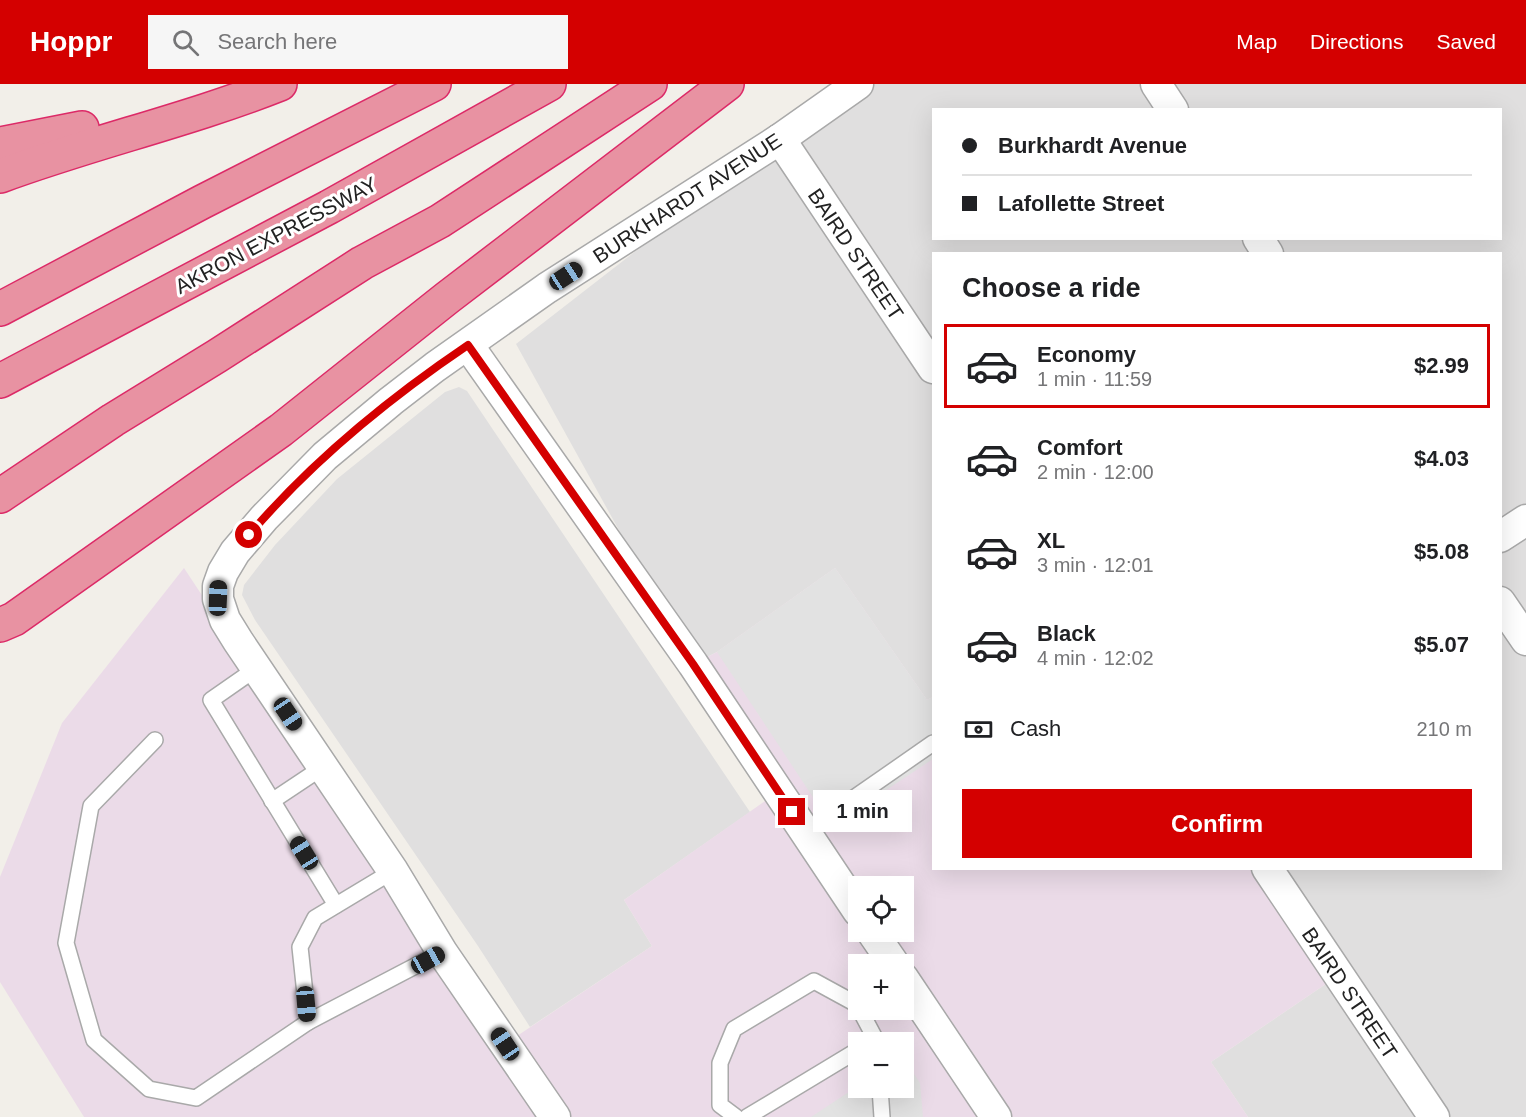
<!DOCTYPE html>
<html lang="en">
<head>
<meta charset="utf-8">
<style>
  :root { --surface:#fff; --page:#f6f6f6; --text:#202124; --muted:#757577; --line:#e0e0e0; --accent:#d40000 }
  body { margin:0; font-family:Arial,sans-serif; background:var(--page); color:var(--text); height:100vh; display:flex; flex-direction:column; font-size:22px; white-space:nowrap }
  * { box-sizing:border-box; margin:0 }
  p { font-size:20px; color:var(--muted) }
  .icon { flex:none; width:33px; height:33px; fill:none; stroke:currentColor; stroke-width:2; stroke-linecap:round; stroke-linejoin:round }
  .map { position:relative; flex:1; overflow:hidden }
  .side { position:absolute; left:932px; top:168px; width:570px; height:618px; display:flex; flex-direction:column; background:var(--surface); border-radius:0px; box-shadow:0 6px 24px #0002 }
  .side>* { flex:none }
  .guide { position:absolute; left:932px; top:24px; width:570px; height:132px; border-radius:0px; box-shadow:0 6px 24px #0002; display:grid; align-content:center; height:132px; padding:0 30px; background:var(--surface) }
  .controls { position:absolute; left:848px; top:792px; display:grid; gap:12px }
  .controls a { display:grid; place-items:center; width:66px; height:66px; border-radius:0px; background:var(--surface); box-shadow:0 6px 24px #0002; font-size:30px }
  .end { position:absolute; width:27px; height:27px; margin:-14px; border:8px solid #d40000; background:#fff; box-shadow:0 0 0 3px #fff }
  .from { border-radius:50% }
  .bubble { position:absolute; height:42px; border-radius:0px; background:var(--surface); box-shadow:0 6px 24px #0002; font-size:20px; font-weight:700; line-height:42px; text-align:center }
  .car { position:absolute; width:18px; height:36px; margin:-18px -9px; border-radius:8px; box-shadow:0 0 4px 2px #0007; background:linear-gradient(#222 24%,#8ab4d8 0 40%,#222 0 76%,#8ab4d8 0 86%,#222 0) }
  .guide b { display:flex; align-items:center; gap:21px; height:57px; font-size:22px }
  .guide b+b { border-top:2px solid var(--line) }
  .guide i { width:15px; height:15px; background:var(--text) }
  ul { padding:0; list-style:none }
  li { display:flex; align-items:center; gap:18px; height:84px; margin:0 12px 9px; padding:0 18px; border:3px solid transparent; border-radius:0px }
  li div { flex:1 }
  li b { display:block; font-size:22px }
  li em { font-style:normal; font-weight:700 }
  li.selected { border-color:var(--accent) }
  li>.icon { width:54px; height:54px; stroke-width:1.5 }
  h2 { padding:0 30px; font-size:27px; line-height:72px }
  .pay { display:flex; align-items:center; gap:15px; height:66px; padding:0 30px; font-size:22px }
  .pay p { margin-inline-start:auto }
  .cta { display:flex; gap:12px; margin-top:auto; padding:12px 30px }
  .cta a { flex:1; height:69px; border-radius:0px; background:var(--accent); color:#fff; font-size:24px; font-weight:700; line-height:69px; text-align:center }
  header { display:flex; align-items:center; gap:36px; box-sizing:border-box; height:84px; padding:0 30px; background:var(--accent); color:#fff }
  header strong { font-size:28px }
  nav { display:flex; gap:33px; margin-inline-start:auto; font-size:21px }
  .search { width:420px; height:54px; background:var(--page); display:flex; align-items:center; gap:15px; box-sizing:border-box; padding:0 21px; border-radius:0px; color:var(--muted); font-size:22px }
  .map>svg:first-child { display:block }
  .residential { fill:#e0dfdf; fill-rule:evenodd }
  .industrial { fill:#ebdbe8; fill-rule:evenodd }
  .parking { fill:#e2e2e2 }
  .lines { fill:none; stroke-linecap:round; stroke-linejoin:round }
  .lane-casing { stroke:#a9a9a9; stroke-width:18 }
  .street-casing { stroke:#a9a9a9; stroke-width:33 }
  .highway-casing { stroke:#dc2a67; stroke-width:36 }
  .lane { stroke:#fff; stroke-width:15 }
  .street { stroke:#fff; stroke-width:30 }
  .highway { stroke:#e892a2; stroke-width:33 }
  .route { stroke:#d40000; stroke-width:8 }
  .labels { text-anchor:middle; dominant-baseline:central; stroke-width:6; stroke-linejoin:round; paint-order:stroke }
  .street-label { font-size:21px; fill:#222; stroke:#fff }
</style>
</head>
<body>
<header>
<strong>Hoppr</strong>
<div class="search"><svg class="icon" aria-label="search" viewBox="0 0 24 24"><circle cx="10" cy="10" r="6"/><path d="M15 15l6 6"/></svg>Search here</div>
<nav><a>Map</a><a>Directions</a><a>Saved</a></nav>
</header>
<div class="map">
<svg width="1526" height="1033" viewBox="0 0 1526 1033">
  <rect width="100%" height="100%" fill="#f2efe9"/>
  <g class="residential">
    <path d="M 858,0 L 1526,0 L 1526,1033 L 1248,1033 L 1211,978 L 1339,891 L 1267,785 L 1500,784 L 1500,170 L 933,170 L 933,613 L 927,616 L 835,484 L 717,568 L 693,580 L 516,260 L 780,55 ZM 933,26 L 1500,26 L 1500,154 L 933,154 Z"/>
    <polygon points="459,303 467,307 750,728 624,816 652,862 530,943 478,862 255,536 242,511 244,501 275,461 337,395 445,308"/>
  </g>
  <g class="industrial">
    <polygon points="184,484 546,1033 84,1033 0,898 0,793 62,639"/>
    <path d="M 835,484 L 927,616 L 933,613 L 933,784 L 1267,785 L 1339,891 L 1211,978 L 1248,1033 L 555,1033 L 505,960 L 652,862 L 624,816 L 778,708 L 693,580 L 717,568 ZM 858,802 L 903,802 L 903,848 L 858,848 ZM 858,880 L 903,880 L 903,926 L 858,926 ZM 858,958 L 903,958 L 903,1004 L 858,1004 Z"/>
  </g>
  <g class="parking">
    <polygon points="835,484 927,616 933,613 933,675 832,742 717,568"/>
    <polygon points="903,973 920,999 923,1033 811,1033 858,1002 903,1004"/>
  </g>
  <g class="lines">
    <defs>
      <g id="lane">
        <polyline points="257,584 211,616 336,821"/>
        <polyline points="155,656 91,722 66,859 94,956 149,1005 196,1014 308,938 300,863 315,834 393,787"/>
        <polyline points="272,717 323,683"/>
        <polyline points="805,748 933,659"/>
        <polyline points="860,926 877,958"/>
        <polyline points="308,938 442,868"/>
        <polyline points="880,1004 882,1033"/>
        <polyline points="736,1033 720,1021 720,979 734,945 814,897 858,921"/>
        <polyline points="747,1033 858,966"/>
      </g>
      <g id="street">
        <polyline points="1156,0 1173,26"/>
        <polyline points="780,55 933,284"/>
        <polyline points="1258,154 1268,170"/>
        <polyline points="468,261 693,580 858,827"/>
        <polyline points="1500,453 1526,436"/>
        <polyline points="1500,518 1526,556"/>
        <polyline points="1267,784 1434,1033"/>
        <polyline points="872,848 894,880"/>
        <polyline points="903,894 996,1033"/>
        <polyline points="555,1033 442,868 393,787 238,557 225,536 218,515 218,502 223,488 235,468 264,434 325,372 391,317 435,283 547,204 780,55 858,0"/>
      </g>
      <g id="highway">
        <polyline points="0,60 82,44"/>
        <path d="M 0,92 C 92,58 189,36 280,0"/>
        <polyline points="0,225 202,118 434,0"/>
        <polyline points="0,297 329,123 549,0"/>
        <polyline points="0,412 113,336 217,272 362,179 440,137 650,0"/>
        <polyline points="0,541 14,535 281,346 447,214 727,0"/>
      </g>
    </defs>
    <use href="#lane" class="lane-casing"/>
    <use href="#street" class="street-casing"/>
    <use href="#highway" class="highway-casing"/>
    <use href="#lane" class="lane"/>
    <use href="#street" class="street"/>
    <use href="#highway" class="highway"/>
  </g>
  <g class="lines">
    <path class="route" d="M 249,451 C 312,377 388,315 468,261 L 693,580 L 792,728"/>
  </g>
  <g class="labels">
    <g class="street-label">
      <text transform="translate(687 114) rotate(-33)">BURKHARDT AVENUE</text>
      <text transform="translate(276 151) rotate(-28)">AKRON EXPRESSWAY</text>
      <text transform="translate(856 170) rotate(56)">BAIRD STREET</text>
      <text transform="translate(1350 909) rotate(56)">BAIRD STREET</text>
    </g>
  </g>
</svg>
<div class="controls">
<a><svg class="icon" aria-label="locate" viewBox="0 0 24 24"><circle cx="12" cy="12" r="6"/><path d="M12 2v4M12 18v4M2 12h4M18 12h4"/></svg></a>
<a>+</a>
<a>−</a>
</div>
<i class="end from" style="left:249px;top:451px"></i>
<i class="end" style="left:792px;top:728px"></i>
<div class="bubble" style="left:813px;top:706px;width:99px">1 min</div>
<i class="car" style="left:566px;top:192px;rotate:57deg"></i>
<i class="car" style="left:218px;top:514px;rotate:2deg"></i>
<i class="car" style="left:288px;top:630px;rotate:146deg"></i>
<i class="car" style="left:304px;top:769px;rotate:328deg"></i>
<i class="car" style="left:428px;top:876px;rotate:61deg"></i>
<i class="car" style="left:306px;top:920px;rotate:175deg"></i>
<i class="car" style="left:505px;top:960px;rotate:326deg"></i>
<div class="guide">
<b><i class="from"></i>Burkhardt Avenue</b>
<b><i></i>Lafollette Street</b>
</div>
<section class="side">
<h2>Choose a ride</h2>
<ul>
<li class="selected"><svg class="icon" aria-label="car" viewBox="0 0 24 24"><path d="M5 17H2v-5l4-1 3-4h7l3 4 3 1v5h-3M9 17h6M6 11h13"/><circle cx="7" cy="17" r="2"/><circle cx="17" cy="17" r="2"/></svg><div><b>Economy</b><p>1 min · 11:59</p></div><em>$2.99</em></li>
<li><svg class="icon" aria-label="car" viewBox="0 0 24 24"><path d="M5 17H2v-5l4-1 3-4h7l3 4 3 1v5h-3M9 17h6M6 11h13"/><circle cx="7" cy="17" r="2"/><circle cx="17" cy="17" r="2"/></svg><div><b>Comfort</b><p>2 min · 12:00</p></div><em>$4.03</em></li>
<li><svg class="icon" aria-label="car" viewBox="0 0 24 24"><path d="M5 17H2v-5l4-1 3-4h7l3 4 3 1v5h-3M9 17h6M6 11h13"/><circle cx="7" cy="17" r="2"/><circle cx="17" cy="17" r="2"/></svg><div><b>XL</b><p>3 min · 12:01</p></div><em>$5.08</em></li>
<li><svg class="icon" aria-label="car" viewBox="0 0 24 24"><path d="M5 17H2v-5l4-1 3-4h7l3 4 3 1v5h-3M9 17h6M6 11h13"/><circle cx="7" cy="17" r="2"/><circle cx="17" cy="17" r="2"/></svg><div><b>Black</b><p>4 min · 12:02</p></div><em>$5.07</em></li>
</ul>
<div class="pay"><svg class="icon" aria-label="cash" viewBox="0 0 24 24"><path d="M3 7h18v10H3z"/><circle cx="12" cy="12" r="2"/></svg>Cash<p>210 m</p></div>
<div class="cta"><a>Confirm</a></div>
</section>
</div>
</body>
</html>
